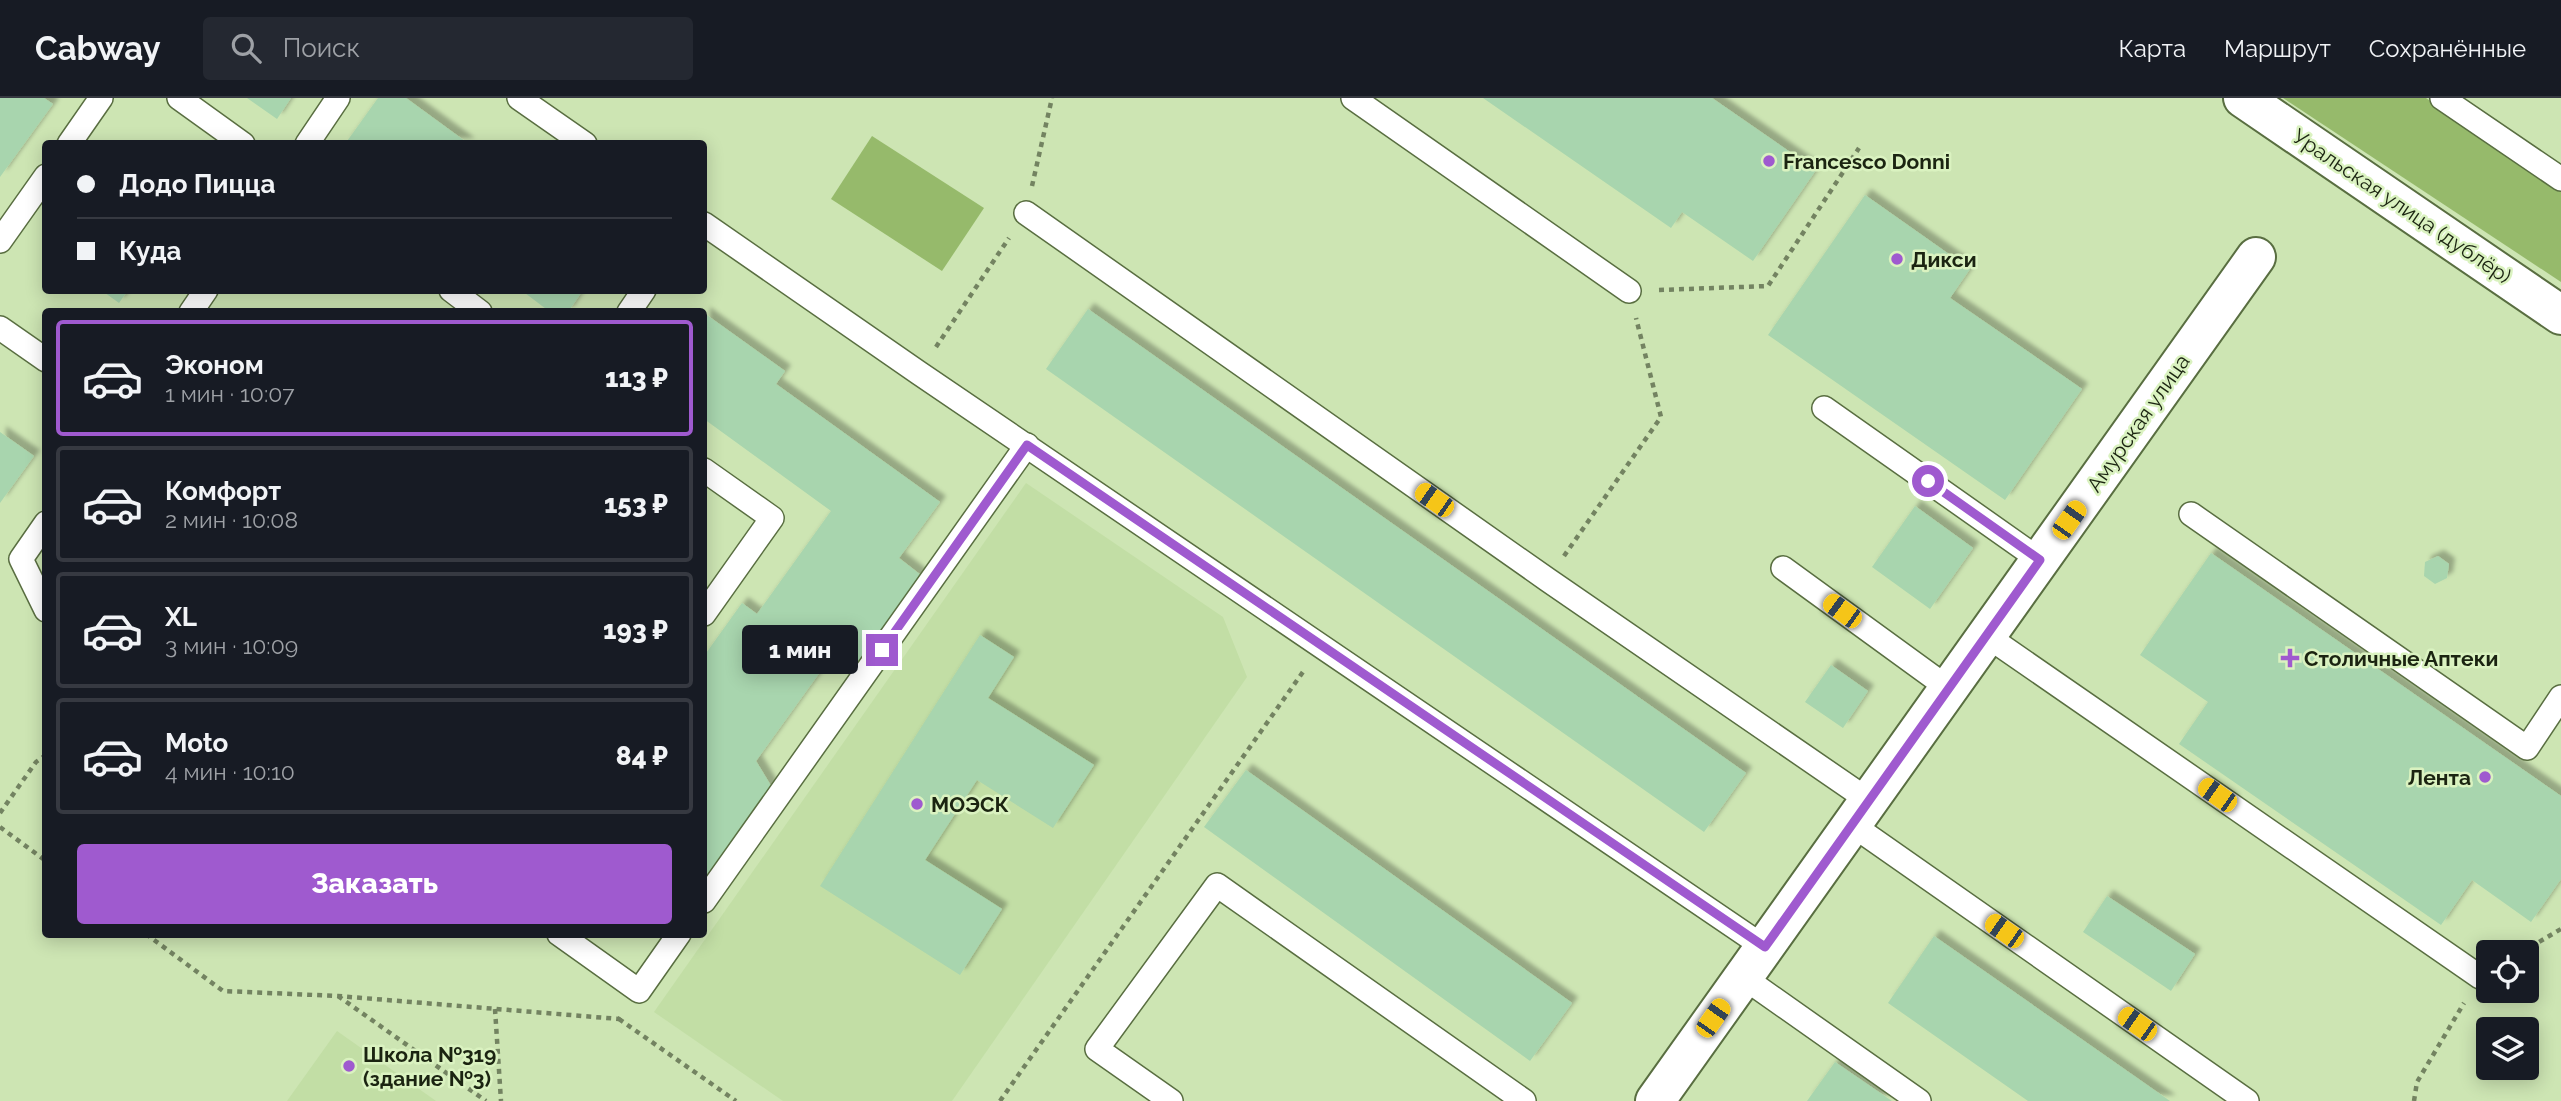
<!DOCTYPE html>
<html lang="ru">
<head>
<meta charset="utf-8">
<style>
  :root { --surface:#171b24; --page:#242831; --text:#f1f3f6; --muted:#9ea1a6; --line:#363941; --accent:#9f5acf }
  body { margin:0; font-family:Raleway,sans-serif; background:var(--page); color:var(--text); height:100vh; display:flex; flex-direction:column; font-size:26px; white-space:nowrap }
  * { box-sizing:border-box; margin:0 }
  p { font-size:23px; color:var(--muted) }
  .icon { flex:none; width:38px; height:38px; fill:none; stroke:currentColor; stroke-width:2; stroke-linecap:round; stroke-linejoin:round }
  .map { position:relative; flex:1; overflow:hidden }
  .details { position:absolute; left:42px; top:210px; width:665px; height:630px; display:flex; flex-direction:column; background:var(--surface); border-radius:7px; box-shadow:0 4px 18px #0003 }
  .details>* { flex:none }
  .guide { position:absolute; left:42px; top:42px; width:665px; height:154px; border-radius:7px; box-shadow:0 4px 18px #0003; display:grid; align-content:center; height:154px; padding:0 35px; background:var(--surface) }
  .controls { position:absolute; left:2476px; top:842px; display:grid; gap:14px }
  .controls a { display:grid; place-items:center; width:63px; height:63px; border-radius:7px; background:var(--surface); box-shadow:0 4px 18px #0003; font-size:35px }
  .end { position:absolute; width:32px; height:32px; margin:-16px; border:9px solid #9f5acf; background:#fff; box-shadow:0 0 0 4px #fff }
  .from { border-radius:50% }
  .bubble { position:absolute; height:49px; border-radius:7px; background:var(--surface); box-shadow:0 4px 18px #0003; font-size:23px; font-weight:800; line-height:49px; text-align:center }
  .car { position:absolute; width:21px; height:42px; margin:-21px -10px; border-radius:9px; box-shadow:0 0 5px 2px #0007; background:linear-gradient(#f5c518 24%,#345 0 40%,#f5c518 0 76%,#345 0 86%,#f5c518 0) }
  .guide b { display:flex; align-items:center; gap:24px; height:66px; font-size:26px }
  .guide b+b { border-top:2px solid var(--line) }
  .guide i { width:18px; height:18px; background:var(--text) }
  ul { padding:12px 0 0; list-style:none }
  li { display:flex; align-items:center; gap:21px; height:116px; margin:0 14px 10px; padding:0 21px; border:4px solid var(--line); border-radius:7px }
  li div { flex:1 }
  li b { display:block; font-size:26px }
  li em { font-style:normal; font-weight:800 }
  li.current { border-color:var(--accent) }
  li>.icon { width:63px; height:63px; stroke-width:1.5 }
  .button { display:flex; gap:14px; margin-top:auto; padding:14px 35px }
  .button a { flex:1; height:80px; border-radius:7px; background:var(--accent); color:#fff; font-size:28px; font-weight:800; line-height:80px; text-align:center }
  header { display:flex; align-items:center; gap:42px; box-sizing:border-box; height:98px; padding:0 35px; background:var(--surface); border-bottom:2px solid var(--line) }
  header strong { font-size:33px }
  nav { display:flex; gap:38px; margin-inline-start:auto; font-size:24px }
  .search { width:490px; height:63px; background:var(--page); display:flex; align-items:center; gap:18px; box-sizing:border-box; padding:0 24px; border-radius:7px; color:var(--muted); font-size:26px }
  .map>svg:first-child { display:block }
  .built { fill:#c2dea5 }
  .green { fill:#96ba6b }
  .building { fill:#a8d5ae; filter:url(#shadow) }
  .lines { fill:none; stroke-linecap:round; stroke-linejoin:round }
  .service-casing { stroke:#596e41; stroke-width:26 }
  .tertiary-casing { stroke:#596e41; stroke-width:42 }
  .secondary-casing { stroke:#596e41; stroke-width:42 }
  .path { stroke:#738361; stroke-width:4.5; stroke-dasharray:5 5; stroke-linecap:butt }
  .service { stroke:#fff; stroke-width:23 }
  .tertiary { stroke:#fff; stroke-width:38 }
  .secondary { stroke:#fff; stroke-width:38 }
  .route { stroke:#9f5acf; stroke-width:9 }
  .poi-dot { fill:#9f5acf; stroke:#daf2c0; stroke-width:2.5 }
  .labels { text-anchor:middle; dominant-baseline:central; stroke-width:5; stroke-linejoin:round; paint-order:stroke }
  .poi-label { font-size:21px; font-weight:bold; fill:#1b2411; stroke:#daf2c0; text-anchor:start }
  .street-label { font-size:21px; fill:#1b2411; stroke:#daf2c0 }
</style>
</head>
<body>
<header>
<strong>Cabway</strong>
<div class="search"><svg class="icon" aria-label="search" viewBox="0 0 24 24"><circle cx="10" cy="10" r="6"/><path d="M15 15l6 6"/></svg>Поиск</div>
<nav><a>Карта</a><a>Маршрут</a><a>Сохранённые</a></nav>
</header>
<div class="map">
<svg width="2561" height="1003" viewBox="0 0 2561 1003">
  <defs>
    <filter id="shadow"><feDropShadow dx="6" dy="-6" stdDeviation="2" flood-color="#0004"/></filter>
  </defs>
  <rect width="100%" height="100%" fill="#cde5b3"/>
  <g class="built">
    <polygon points="1026,385 1223,519 1247,579 952,1003 783,1003 654,914"/>
    <polygon points="337,933 436,1003 287,1003"/>
  </g>
  <g class="green">
    <polygon points="2283,0 2426,0 2561,93 2561,184"/>
    <polygon points="872,38 984,110 942,173 831,101"/>
  </g>
  <g class="building">
    <polygon points="0,0 44,0 53,6 0,79"/>
    <polygon points="247,0 291,0 277,21"/>
    <polygon points="378,0 406,0 469,46 345,46"/>
    <polygon points="1483,0 1712,0 1816,72 1753,163 1682,114 1671,130"/>
    <polygon points="1865,97 1970,171 1950,200 2082,291 2005,402 1768,237"/>
    <polygon points="101,192 128,192 119,205"/>
    <polygon points="521,192 583,192 568,214 550,214"/>
    <polygon points="1088,211 1746,675 1704,734 1046,271"/>
    <polygon points="704,215 785,273 776,286 940,404 899,460 926,481 864,563 828,563 756,663 773,691 704,790 704,558 742,505 757,516 831,413 704,321"/>
    <polygon points="0,334 34,358 0,405"/>
    <polygon points="1915,408 1973,450 1930,511 1872,469"/>
    <polygon points="2211,455 2561,698 2561,781 2531,824 2472,782 2441,827 2179,646 2208,604 2140,557"/>
    <polygon points="2438,458 2449,466 2447,480 2435,486 2424,478 2425,464"/>
    <polygon points="980,537 1014,559 988,600 1094,667 1053,730 977,682 925,762 1002,811 960,877 820,788"/>
    <polygon points="1831,567 1868,593 1843,630 1805,604"/>
    <polygon points="1246,672 1572,905 1530,963 1204,729"/>
    <polygon points="2107,798 2195,856 2171,893 2083,834"/>
    <polygon points="1934,838 2170,1003 2028,1003 1888,905"/>
    <polygon points="1835,964 1892,1003 1807,1003"/>
  </g>
  <g class="lines">
    <defs>
      <g id="service">
        <polyline points="179,0 243,46"/>
        <polyline points="519,0 585,46"/>
        <polyline points="1353,0 1629,193"/>
        <polyline points="2442,0 2561,81"/>
        <polyline points="69,46 101,0"/>
        <polyline points="307,46 338,0"/>
        <polyline points="1026,115 1548,482 1868,702"/>
        <polyline points="704,126 919,275 1764,849"/>
        <polyline points="0,143 46,78"/>
        <polyline points="451,192 480,214"/>
        <polyline points="191,214 206,192"/>
        <polyline points="629,214 644,192"/>
        <polyline points="0,230 46,262"/>
        <polyline points="1824,310 2040,462"/>
        <polyline points="704,372 772,420 704,516"/>
        <polyline points="2191,416 2527,650 2561,599"/>
        <polyline points="46,425 21,461 46,512"/>
        <polyline points="1783,470 1948,590"/>
        <polyline points="1987,538 2480,879"/>
        <polyline points="1851,726 2247,1003"/>
        <polyline points="704,803 1027,347"/>
        <polyline points="559,836 639,893 679,836"/>
        <polyline points="1743,879 1919,1003"/>
        <polyline points="1171,1003 1097,951 1217,787 1524,1003"/>
      </g>
      <polyline id="tertiary" points="1655,1003 2256,159"/>
      <polyline id="secondary" points="2243,0 2561,217"/>
    </defs>
    <use href="#service" class="service-casing"/>
    <use href="#tertiary" class="tertiary-casing"/>
    <use href="#secondary" class="secondary-casing"/>
    <g class="path">
      <polyline points="1032,88 1052,0"/>
      <polyline points="1659,192 1768,188 1859,50"/>
      <polyline points="936,249 1009,140"/>
      <polyline points="1564,458 1661,319 1636,220"/>
      <polyline points="0,715 36,664 46,657"/>
      <polyline points="0,729 46,763"/>
      <polyline points="146,836 223,893 338,898 619,921 623,916"/>
      <polyline points="2522,854 2561,831"/>
      <polyline points="338,898 486,1003"/>
      <polyline points="495,911 501,1003"/>
      <polyline points="619,921 736,1003"/>
      <polyline points="1000,1003 1305,571"/>
      <polyline points="2414,1003 2417,984 2464,905"/>
    </g>
    <use href="#service" class="service"/>
    <use href="#tertiary" class="tertiary"/>
    <use href="#secondary" class="secondary"/>
  </g>
  <g class="lines">
    <polyline class="route" points="882,552 1027,347 1765,849 2040,462 1928,383"/>
  </g>
  <g class="poi-dot">
    <circle cx="1769" cy="63" r="7"/>
    <circle cx="1897" cy="161" r="7"/>
    <path d="M2286.5 549.5h7v7h7v7h-7v7h-7v-7h-7v-7h7z"/>
    <circle cx="2485" cy="679" r="7"/>
    <circle cx="917" cy="706" r="7"/>
    <circle cx="349" cy="968" r="7"/>
  </g>
  <g class="labels">
    <g class="poi-label">
      <text x="1783" y="63">Francesco Donni</text>
      <text x="1911" y="161">Дикси</text>
      <text x="2304" y="560">Столичные Аптеки</text>
      <text x="2471" y="679" text-anchor="end">Лента</text>
      <text x="931" y="706">МОЭСК</text>
      <text x="363" y="956">Школа №319<tspan x="363" dy="24">(здание №3)</tspan></text>
    </g>
    <g class="street-label">
      <text transform="translate(2402 108) rotate(34)">Уральская улица (дублёр)</text>
      <text transform="translate(2138 325) rotate(-55)">Амурская улица</text>
    </g>
  </g>
</svg>
<div class="controls">
<a><svg class="icon" aria-label="locate" viewBox="0 0 24 24"><circle cx="12" cy="12" r="6"/><path d="M12 2v4M12 18v4M2 12h4M18 12h4"/></svg></a>
<a><svg class="icon" aria-label="layers" viewBox="0 0 24 24"><path d="M12 4l9 5-9 5-9-5zM3 14l9 5 9-5"/></svg></a>
</div>
<i class="end from" style="left:1928px;top:383px"></i>
<i class="end" style="left:882px;top:552px"></i>
<div class="bubble" style="left:742px;top:527px;width:116px">1 мин</div>
<i class="car" style="left:1434px;top:402px;rotate:305deg"></i>
<i class="car" style="left:2069px;top:422px;rotate:35deg"></i>
<i class="car" style="left:1842px;top:513px;rotate:306deg"></i>
<i class="car" style="left:2217px;top:697px;rotate:305deg"></i>
<i class="car" style="left:2004px;top:833px;rotate:305deg"></i>
<i class="car" style="left:1713px;top:920px;rotate:35deg"></i>
<i class="car" style="left:2137px;top:926px;rotate:305deg"></i>
<div class="guide">
<b><i class="from"></i>Додо Пицца</b>
<b><i></i>Куда</b>
</div>
<section class="details">
<ul>
<li class="current"><svg class="icon" aria-label="car" viewBox="0 0 24 24"><path d="M5 17H2v-5l4-1 3-4h7l3 4 3 1v5h-3M9 17h6M6 11h13"/><circle cx="7" cy="17" r="2"/><circle cx="17" cy="17" r="2"/></svg><div><b>Эконом</b><p>1 мин · 10:07</p></div><em>113 ₽</em></li>
<li><svg class="icon" aria-label="car" viewBox="0 0 24 24"><path d="M5 17H2v-5l4-1 3-4h7l3 4 3 1v5h-3M9 17h6M6 11h13"/><circle cx="7" cy="17" r="2"/><circle cx="17" cy="17" r="2"/></svg><div><b>Комфорт</b><p>2 мин · 10:08</p></div><em>153 ₽</em></li>
<li><svg class="icon" aria-label="car" viewBox="0 0 24 24"><path d="M5 17H2v-5l4-1 3-4h7l3 4 3 1v5h-3M9 17h6M6 11h13"/><circle cx="7" cy="17" r="2"/><circle cx="17" cy="17" r="2"/></svg><div><b>XL</b><p>3 мин · 10:09</p></div><em>193 ₽</em></li>
<li><svg class="icon" aria-label="car" viewBox="0 0 24 24"><path d="M5 17H2v-5l4-1 3-4h7l3 4 3 1v5h-3M9 17h6M6 11h13"/><circle cx="7" cy="17" r="2"/><circle cx="17" cy="17" r="2"/></svg><div><b>Moto</b><p>4 мин · 10:10</p></div><em>84 ₽</em></li>
</ul>
<div class="button"><a>Заказать</a></div>
</section>
</div>
</body>
</html>
